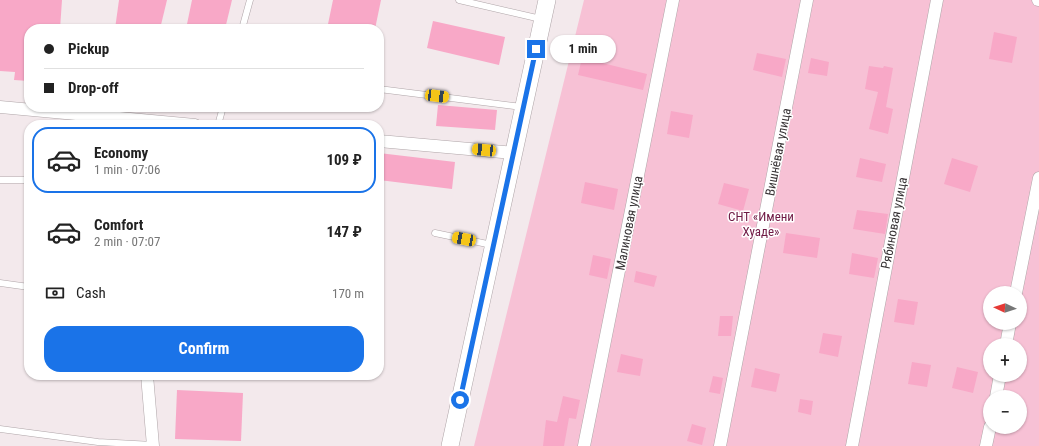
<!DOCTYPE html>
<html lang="en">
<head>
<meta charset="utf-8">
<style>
  :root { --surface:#fff; --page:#f2f2f2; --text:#222; --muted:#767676; --line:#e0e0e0; --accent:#1a73e8 }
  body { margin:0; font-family:"Roboto Condensed",sans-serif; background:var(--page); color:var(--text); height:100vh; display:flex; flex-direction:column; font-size:15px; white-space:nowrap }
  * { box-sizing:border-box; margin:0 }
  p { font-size:13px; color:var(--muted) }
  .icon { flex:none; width:22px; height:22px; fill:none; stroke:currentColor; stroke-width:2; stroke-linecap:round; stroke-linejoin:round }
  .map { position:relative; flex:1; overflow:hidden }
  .drawer { position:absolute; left:24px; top:120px; width:360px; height:260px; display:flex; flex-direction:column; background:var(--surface); border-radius:16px; box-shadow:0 1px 3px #0004 }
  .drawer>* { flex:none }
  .top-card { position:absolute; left:24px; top:24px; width:360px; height:88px; border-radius:16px; box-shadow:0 1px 3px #0004; display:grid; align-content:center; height:88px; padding:0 20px; background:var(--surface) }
  .needle { width:26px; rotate:274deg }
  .buttons { position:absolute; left:983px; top:286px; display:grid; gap:8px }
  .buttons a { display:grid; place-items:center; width:44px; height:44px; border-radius:50%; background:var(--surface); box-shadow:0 1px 3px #0004; font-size:20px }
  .end { position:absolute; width:18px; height:18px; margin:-9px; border:5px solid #1a73e8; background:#fff; box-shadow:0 0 0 2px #fff }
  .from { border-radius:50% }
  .bubble { position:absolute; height:28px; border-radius:14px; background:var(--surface); box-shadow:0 1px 3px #0004; font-size:13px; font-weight:700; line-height:28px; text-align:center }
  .car { position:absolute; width:12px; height:24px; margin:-12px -6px; border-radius:5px; box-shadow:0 0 3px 1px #0007; background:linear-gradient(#f5c518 24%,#345 0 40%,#f5c518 0 76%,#345 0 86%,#f5c518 0) }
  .top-card b { display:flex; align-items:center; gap:14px; height:38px; font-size:15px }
  .top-card b+b { border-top:1px solid var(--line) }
  .top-card i { width:10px; height:10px; background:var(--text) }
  ul { padding:7px 0 0; list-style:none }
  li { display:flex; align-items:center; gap:12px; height:66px; margin:0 8px 6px; padding:0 12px; border:2px solid transparent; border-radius:16px }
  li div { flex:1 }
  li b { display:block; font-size:15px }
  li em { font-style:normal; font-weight:700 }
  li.on { border-color:var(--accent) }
  li>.icon { width:36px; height:36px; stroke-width:1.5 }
  .pay { display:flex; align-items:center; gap:10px; height:44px; padding:0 20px; font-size:15px }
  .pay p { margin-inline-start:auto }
  .primary-button { display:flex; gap:8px; margin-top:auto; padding:8px 20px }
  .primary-button a { flex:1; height:46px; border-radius:16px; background:var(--accent); color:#fff; font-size:16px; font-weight:700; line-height:46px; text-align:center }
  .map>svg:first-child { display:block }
  .green { fill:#f7c1d5; fill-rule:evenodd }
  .building { fill:#f8a8c7 }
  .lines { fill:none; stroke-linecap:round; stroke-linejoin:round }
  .lane-casing { stroke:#afa5a8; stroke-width:7 }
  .street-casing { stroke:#afa5a8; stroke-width:13 }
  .secondary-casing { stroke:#afa5a8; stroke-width:18 }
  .lane { stroke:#fff; stroke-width:6 }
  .street { stroke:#fff; stroke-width:12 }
  .secondary { stroke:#fff; stroke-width:17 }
  .route { stroke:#1a73e8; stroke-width:5 }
  .labels { text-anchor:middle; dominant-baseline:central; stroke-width:3; stroke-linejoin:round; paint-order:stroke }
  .street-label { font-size:13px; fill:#383436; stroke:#fff }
  .park-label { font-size:13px; fill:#6f1944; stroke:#fff }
</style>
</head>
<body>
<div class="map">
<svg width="1039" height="446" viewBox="0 0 1039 446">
  <rect width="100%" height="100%" fill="#f3e9ec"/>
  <path class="green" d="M 584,0 L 1039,0 L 1039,446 L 474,446 ZM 990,293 L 1020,293 L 1020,323 L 990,323 ZM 990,345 L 1020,345 L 1020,375 L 990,375 ZM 990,397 L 1020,397 L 1020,427 L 990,427 Z"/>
  <g class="building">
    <polygon points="0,0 62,0 60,29 29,29 29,81 14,80 15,72 0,71"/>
    <polygon points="119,0 167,0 160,29 115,29"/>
    <polygon points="192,0 232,0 225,29 186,29"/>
    <polygon points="333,0 381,0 375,29 327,29"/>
    <polygon points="433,21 505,37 499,65 427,48"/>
    <polygon points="994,32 1017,37 1012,63 989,59"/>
    <polygon points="757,53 786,59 782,77 753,70"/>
    <polygon points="582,58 647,74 643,90 578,75"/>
    <polygon points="811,58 829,62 827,76 808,73"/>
    <polygon points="869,66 883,68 884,66 893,68 886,107 893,109 888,134 869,129 878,92 865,89"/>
    <polygon points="438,105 497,110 495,130 436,126"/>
    <polygon points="671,111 693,115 689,138 667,134"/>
    <polygon points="379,153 455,162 452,189 379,180"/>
    <polygon points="860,158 886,164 882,182 856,177"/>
    <polygon points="952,158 978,166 970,192 944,184"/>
    <polygon points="585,182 618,189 614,210 581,203"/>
    <polygon points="724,183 749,189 743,211 718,204"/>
    <polygon points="857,210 888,214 885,234 853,229"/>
    <polygon points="786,233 820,238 817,258 783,253"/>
    <polygon points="852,253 878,258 874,278 849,274"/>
    <polygon points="593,255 611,259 607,279 589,275"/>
    <polygon points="636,271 657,276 654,287 634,282"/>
    <polygon points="898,299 918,302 914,325 894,322"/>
    <polygon points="720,316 733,316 731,336 718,336"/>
    <polygon points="823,333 842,336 838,357 819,353"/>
    <polygon points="621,354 643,359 640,376 617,372"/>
    <polygon points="912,362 931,365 927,387 908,384"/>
    <polygon points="957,367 978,372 973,393 952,388"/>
    <polygon points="755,368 780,374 776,392 751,387"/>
    <polygon points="713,376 723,378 720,394 709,392"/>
    <polygon points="177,390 243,393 241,441 175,439"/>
    <polygon points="563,396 580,400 576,419 569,418 564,446 543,446 546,420 557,422"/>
    <polygon points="800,399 813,401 811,415 798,412"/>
    <polygon points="692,424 706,428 702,445 687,441"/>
  </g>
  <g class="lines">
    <defs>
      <g id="lane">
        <polyline points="459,0 541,19"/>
        <polyline points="242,29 250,0"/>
        <polyline points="379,89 522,107"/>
        <polyline points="218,125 223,107"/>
        <polyline points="0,180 29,180"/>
        <polyline points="435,233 492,245"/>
        <polyline points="0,283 29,287"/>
        <polyline points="0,429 98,442 153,445"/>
      </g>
      <g id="street">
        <polyline points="1038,0 1039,0"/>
        <polyline points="0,107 195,125"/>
        <polyline points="379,141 514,153"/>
        <polyline points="1016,293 1039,178"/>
        <polyline points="1006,345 1010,323"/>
        <polyline points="147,375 153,446"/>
        <polyline points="996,397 1000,375"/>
        <polyline points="584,446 673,0"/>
        <polyline points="720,446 807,0"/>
        <polyline points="852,446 937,0"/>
        <polyline points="986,446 990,427"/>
      </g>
      <polyline id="secondary" points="450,446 547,0"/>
    </defs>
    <use href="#lane" class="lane-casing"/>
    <use href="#street" class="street-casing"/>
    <use href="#secondary" class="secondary-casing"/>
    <use href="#lane" class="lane"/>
    <use href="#street" class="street"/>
    <use href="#secondary" class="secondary"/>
  </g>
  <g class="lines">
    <polyline class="route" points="460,400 536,49"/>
  </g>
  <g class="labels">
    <g class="street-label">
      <text transform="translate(778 152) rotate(-79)">Вишнёвая улица</text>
      <text transform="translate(629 223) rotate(-79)">Малиновая улица</text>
      <text transform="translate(894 223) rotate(-79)">Рябиновая улица</text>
    </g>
    <g class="park-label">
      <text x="761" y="216">СНТ «Имени<tspan x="761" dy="15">Хуаде»</tspan></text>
    </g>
  </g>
</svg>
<div class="buttons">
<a><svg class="needle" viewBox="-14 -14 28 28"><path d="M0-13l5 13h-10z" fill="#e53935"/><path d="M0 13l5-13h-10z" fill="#767676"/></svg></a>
<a>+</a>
<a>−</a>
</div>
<i class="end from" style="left:460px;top:400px"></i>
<i class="end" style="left:536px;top:49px"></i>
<div class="bubble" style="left:550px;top:35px;width:66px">1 min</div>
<i class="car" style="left:437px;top:96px;rotate:97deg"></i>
<i class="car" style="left:484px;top:150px;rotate:275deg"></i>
<i class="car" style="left:464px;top:239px;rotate:281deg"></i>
<div class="top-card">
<b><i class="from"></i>Pickup</b>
<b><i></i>Drop-off</b>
</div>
<section class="drawer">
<ul>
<li class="on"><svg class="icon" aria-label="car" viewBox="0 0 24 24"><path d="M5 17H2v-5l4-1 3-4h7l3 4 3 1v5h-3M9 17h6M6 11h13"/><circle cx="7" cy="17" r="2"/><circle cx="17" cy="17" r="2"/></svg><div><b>Economy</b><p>1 min · 07:06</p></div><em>109 ₽</em></li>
<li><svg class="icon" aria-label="car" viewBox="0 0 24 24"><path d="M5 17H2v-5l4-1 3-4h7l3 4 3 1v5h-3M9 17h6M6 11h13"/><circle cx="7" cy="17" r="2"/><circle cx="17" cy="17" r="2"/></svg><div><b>Comfort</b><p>2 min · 07:07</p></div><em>147 ₽</em></li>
</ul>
<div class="pay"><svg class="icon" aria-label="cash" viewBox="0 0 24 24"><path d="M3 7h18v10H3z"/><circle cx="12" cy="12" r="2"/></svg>Cash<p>170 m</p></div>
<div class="primary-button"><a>Confirm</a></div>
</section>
</div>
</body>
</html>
